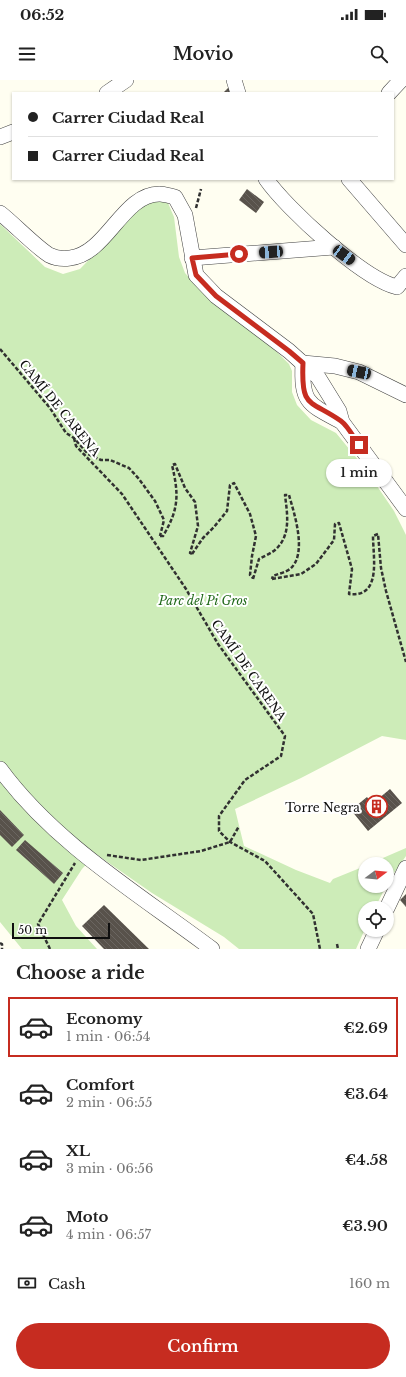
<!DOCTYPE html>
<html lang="en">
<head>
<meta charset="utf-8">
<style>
  :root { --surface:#fff; --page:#f6f6f6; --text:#222; --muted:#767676; --line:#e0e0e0; --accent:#c62c20 }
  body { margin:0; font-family:"Libre Baskerville",serif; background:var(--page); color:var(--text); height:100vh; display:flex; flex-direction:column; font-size:15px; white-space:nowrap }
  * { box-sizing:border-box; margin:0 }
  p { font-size:13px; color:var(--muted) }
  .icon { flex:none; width:22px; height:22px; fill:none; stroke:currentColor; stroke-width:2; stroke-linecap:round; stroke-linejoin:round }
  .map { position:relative; height:869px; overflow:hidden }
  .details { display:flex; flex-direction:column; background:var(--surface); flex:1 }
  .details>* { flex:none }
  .top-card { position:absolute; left:12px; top:12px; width:382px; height:88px; border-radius:0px; box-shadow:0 1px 3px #0004; display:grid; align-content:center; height:88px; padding:0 16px; background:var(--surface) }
  .needle { width:26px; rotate:74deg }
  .controls { position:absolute; left:358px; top:777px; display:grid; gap:8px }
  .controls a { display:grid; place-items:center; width:36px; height:36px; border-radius:50%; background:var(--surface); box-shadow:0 1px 3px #0004; font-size:20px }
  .scale { position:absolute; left:12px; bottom:10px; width:98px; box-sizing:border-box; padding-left:4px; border:2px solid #0f0f0f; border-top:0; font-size:11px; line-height:14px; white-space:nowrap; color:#0f0f0f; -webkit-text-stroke:3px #fff; paint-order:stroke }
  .end { position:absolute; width:18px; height:18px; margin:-9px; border:5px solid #c62c20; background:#fff; box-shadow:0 0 0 2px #fff }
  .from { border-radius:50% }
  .bubble { position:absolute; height:28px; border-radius:14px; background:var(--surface); box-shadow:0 1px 3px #0004; font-size:13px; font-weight:600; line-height:28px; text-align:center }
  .car { position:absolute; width:12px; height:24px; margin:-12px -6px; border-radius:5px; box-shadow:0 0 3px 1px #0007; background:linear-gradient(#222 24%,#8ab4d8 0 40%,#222 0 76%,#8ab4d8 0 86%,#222 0) }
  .top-card b { display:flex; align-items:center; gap:14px; height:38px; font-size:15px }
  .top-card b+b { border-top:1px solid var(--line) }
  .top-card i { width:10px; height:10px; background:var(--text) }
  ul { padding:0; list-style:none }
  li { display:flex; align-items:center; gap:12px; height:60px; margin:0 8px 6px; padding:0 8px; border:2px solid transparent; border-radius:0px }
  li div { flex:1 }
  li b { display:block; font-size:15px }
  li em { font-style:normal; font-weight:600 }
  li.current { border-color:var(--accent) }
  li>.icon { width:36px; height:36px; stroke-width:1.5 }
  h2 { padding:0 16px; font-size:18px; line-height:48px }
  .pay { display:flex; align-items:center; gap:10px; height:44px; padding:0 16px; font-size:15px }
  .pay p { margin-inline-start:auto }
  .cta { display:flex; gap:8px; margin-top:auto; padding:8px 16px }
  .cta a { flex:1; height:46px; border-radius:24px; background:var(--accent); color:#fff; font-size:16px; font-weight:600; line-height:46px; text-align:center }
  .status { display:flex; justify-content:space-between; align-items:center; height:28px; padding:0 20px; background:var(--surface); direction:ltr }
  .status svg { height:11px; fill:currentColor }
  header { display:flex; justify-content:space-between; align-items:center; height:52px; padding:0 16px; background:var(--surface); font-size:18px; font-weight:600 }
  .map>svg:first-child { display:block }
  .park { fill:#cdecb8 }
  .building { fill:url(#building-back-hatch) }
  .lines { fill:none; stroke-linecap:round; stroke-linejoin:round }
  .street-casing { stroke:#424242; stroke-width:16 }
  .path { stroke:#313131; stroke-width:2.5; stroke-dasharray:4 2; stroke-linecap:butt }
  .street { stroke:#fff; stroke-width:15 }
  .route { stroke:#c62c20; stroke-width:5 }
  .labels { text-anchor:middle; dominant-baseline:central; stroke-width:4; stroke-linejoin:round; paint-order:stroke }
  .street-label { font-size:12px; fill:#0f0f0f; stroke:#fff }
  .park-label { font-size:12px; font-style:italic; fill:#226a1b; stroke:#fff }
  .poi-label { font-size:12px; fill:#0f0f0f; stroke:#fff; text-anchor:end }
</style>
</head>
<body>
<div class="status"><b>06:52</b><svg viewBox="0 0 49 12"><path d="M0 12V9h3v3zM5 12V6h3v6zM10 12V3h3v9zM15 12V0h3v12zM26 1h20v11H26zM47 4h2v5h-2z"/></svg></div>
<header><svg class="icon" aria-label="menu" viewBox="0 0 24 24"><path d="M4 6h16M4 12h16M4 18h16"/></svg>Movio<svg class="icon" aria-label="search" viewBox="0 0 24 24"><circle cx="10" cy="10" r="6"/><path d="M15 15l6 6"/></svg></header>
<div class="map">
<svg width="406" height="869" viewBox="0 0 406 869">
  <defs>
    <pattern id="building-back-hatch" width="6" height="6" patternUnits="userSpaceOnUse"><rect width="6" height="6" fill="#58524b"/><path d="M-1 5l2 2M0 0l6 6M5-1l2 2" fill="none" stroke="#6b6661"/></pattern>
  </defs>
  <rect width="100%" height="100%" fill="#fffef1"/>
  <g class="park">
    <polygon points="157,120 168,123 174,137 179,177 185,193 206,215 264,259 289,284 292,291 292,312 297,325 311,340 336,353 364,387 394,431 406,455 406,660 382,656 301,698 235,729 244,766 296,790 330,803 333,799 365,786 365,806 386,806 375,828 365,828 365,849 356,869 239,869 224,857 152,813 96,774 82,789 62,820 76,846 97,869 22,869 0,842 0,144 45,187 63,194 80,189 144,123"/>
    <polygon points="406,768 406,776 387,803 387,784 369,784"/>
  </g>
  <g class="building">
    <polygon points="230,6 231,13 223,13"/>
    <polygon points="247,109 264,122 256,133 239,120"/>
    <polygon points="390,709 402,723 368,751 351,730 367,717 372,724"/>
    <polygon points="0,730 24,755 12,767 0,755"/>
    <polygon points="25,760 63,793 54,804 16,770"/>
    <polygon points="406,814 406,827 400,820"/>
    <polygon points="104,825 149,869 104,869 82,846"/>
  </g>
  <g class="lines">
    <defs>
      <g id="street">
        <polyline points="234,0 238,13"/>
        <polyline points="107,13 126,0"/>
        <polyline points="389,13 401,0"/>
        <polyline points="0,57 13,52"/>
        <path d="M 266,99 C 286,128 363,199 397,207 L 406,196"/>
        <polyline points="349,99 406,165"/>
        <path d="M 0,133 C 14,144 35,166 49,175 C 55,178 63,179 70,178 C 107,174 123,113 160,114 C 164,114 170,116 175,117 L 185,135 L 196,195 L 216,216 L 289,271 L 318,297 L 339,331 L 342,342 L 406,429"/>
        <polyline points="192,178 334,167"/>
        <polyline points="303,283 335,286 359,292 406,315"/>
        <path d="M 303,283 C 301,323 308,324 342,342"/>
        <path d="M 0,689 C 55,764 139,814 212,869"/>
        <polyline points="387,828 406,788"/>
        <polyline points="368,869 377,850"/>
      </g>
    </defs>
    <use href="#street" class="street-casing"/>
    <g class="path">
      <polyline points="196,128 201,109"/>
      <polyline points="0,269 50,328 66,353 74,358 88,374 101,380 110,380 129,388 139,399 155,421 164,440 160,456"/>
      <polyline points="74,358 76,366 122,414 186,509 218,564 285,656 281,676 245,700 219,736 219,751 230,762 265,781 313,834 320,869"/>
      <path d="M 160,456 L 163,456 C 179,429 179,415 172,385 L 175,384 L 185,408 L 195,422 L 198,446 L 190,473 L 192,474"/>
      <polyline points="192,474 203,458 214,447 227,431 230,405 234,403 250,434 256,456 252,476 250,495 253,498"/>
      <path d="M 253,499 L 259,479 C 265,476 274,472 278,467 C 291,453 287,432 285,415 L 289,415 C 294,433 308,474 290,489 C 286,492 278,494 273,496 L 272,499"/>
      <path d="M 272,499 L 301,494 L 316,484 L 334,460 L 335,444 L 339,443 L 352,489 L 349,514 C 382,518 373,477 373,456 L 378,454 L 381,488 L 386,511 L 406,582"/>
      <polyline points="107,775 141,780 201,771 230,762 239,746"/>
      <polyline points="0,863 2,864 2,869"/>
      <polyline points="337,864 338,869"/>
      <polyline points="50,869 38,844 75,783"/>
    </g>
    <use href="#street" class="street"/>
  </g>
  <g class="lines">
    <path class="route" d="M 239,174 L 192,178 L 196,195 L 216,216 L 289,271 L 303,283 C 301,329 309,319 341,341 C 348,346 354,358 359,365"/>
  </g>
  <defs>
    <symbol id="building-ring" viewBox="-11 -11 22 22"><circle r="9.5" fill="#fff" stroke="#c62c20" stroke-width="1.5"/><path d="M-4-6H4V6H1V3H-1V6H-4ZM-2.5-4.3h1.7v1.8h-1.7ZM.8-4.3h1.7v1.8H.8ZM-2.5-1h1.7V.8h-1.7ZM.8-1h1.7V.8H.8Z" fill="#c62c20"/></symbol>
  </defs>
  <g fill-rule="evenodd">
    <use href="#building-ring" x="364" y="714" width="25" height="25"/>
  </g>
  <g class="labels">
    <g class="street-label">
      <text transform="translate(60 328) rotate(51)">CAMÍ DE CARENA</text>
      <text transform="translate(249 590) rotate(55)">CAMÍ DE CARENA</text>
    </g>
    <g class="park-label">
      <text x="203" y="520">Parc del Pi Gros</text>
    </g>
    <g class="poi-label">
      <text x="360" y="727">Torre Negra</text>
    </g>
  </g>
</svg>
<div class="controls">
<a><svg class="needle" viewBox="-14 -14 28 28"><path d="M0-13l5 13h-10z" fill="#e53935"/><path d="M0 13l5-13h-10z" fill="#767676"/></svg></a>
<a><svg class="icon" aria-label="locate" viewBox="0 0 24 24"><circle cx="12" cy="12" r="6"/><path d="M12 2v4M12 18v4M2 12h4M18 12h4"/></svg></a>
</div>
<div class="scale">50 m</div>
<i class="end from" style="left:239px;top:174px"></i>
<i class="end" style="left:359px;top:365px"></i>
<div class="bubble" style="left:326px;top:379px;width:66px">1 min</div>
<i class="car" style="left:271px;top:172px;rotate:266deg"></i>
<i class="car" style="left:344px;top:175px;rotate:126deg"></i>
<i class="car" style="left:359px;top:292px;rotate:282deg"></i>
<div class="top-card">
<b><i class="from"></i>Carrer Ciudad Real</b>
<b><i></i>Carrer Ciudad Real</b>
</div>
</div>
<section class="details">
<h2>Choose a ride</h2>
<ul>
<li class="current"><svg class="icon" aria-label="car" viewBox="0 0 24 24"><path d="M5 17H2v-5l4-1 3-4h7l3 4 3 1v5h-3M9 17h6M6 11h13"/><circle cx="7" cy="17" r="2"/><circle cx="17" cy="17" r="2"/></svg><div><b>Economy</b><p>1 min · 06:54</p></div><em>€2.69</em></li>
<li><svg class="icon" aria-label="car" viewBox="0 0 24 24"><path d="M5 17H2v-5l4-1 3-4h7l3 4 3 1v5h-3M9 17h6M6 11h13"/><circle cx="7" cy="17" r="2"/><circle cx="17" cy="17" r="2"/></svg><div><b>Comfort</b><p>2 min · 06:55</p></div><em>€3.64</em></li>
<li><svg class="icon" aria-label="car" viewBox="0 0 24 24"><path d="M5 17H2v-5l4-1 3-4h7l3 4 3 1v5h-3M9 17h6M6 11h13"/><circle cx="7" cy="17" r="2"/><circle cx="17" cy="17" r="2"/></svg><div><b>XL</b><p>3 min · 06:56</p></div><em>€4.58</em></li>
<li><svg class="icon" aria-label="car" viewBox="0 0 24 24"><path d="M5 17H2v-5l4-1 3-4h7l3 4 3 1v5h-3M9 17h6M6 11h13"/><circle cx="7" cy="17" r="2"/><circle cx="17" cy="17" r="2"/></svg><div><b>Moto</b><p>4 min · 06:57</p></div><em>€3.90</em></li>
</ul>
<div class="pay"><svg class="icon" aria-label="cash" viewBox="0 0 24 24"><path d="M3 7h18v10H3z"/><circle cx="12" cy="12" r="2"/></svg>Cash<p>160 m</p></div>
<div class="cta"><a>Confirm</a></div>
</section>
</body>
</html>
